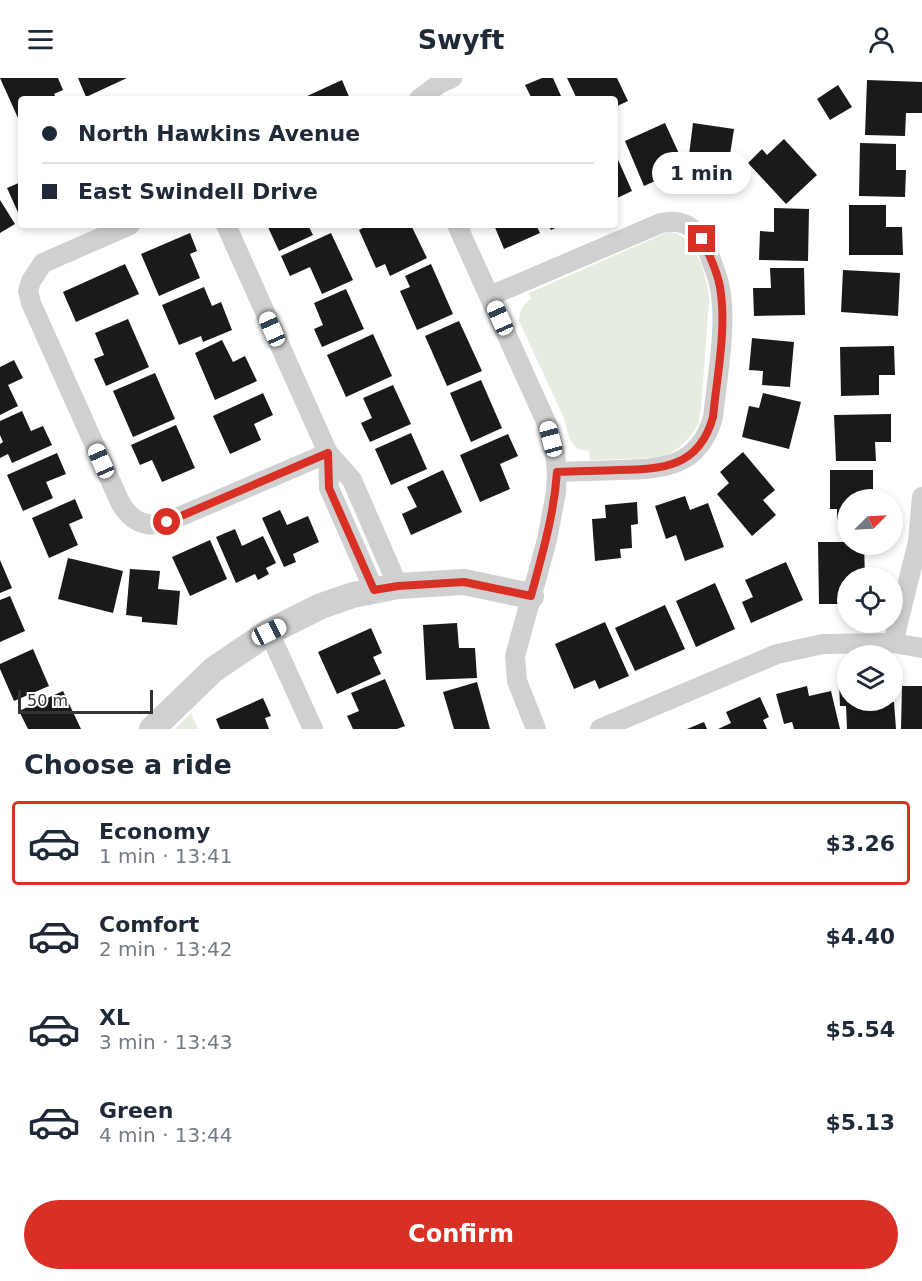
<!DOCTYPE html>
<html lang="en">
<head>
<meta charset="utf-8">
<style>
  :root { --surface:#fff; --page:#f6f6f7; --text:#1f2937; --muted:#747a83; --line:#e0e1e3; --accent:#d93025 }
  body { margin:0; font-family:"DejaVu Sans",sans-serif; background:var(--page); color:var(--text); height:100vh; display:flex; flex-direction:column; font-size:22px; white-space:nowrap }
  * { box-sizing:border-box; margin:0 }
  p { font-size:20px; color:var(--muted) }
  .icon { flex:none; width:33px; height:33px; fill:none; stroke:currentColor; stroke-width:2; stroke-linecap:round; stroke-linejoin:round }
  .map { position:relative; height:651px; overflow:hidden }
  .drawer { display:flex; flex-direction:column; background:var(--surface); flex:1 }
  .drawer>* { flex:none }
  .top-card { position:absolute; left:18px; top:18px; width:600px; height:132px; border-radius:6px; box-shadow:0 3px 9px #0003; display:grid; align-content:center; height:132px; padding:0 24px; background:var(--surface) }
  .needle { width:39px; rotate:66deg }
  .tools { position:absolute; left:837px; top:411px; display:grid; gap:12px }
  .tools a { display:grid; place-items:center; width:66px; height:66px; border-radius:50%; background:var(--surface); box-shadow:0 3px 9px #0003; font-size:30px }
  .scale { position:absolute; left:18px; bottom:15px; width:135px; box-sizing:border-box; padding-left:6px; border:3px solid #333; border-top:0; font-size:16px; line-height:21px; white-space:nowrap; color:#333; -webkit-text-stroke:4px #fff; paint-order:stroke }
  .end { position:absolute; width:27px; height:27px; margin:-14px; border:8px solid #d93025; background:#fff; box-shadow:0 0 0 3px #fff }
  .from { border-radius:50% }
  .bubble { position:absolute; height:42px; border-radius:21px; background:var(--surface); box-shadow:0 3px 9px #0003; font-size:20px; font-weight:700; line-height:42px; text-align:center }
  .car { position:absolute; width:18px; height:36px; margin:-18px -9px; border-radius:8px; box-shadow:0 0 4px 2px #0007; background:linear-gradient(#fff 24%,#345 0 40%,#fff 0 76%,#345 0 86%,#fff 0) }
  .top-card b { display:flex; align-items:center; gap:21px; height:57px; font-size:22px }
  .top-card b+b { border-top:2px solid var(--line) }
  .top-card i { width:15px; height:15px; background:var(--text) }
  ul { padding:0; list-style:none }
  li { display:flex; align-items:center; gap:18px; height:84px; margin:0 12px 9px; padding:0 12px; border:3px solid transparent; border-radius:6px }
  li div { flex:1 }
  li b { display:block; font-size:22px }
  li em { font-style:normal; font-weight:700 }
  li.on { border-color:var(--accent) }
  li>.icon { width:54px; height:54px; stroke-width:1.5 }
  h2 { padding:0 24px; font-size:27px; line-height:72px }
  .primary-button { display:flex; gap:12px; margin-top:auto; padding:12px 24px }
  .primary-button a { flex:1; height:69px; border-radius:36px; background:var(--accent); color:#fff; font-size:24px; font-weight:700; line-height:69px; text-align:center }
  header { display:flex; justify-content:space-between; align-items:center; height:78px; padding:0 24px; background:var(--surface); font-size:27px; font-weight:700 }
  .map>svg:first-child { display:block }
  .green { fill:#e6ecdf }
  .building { fill:#1a1a1a }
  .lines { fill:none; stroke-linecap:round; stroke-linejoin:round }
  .minor { stroke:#d0d0d0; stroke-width:20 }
  .tertiary { stroke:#d0d0d0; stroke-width:26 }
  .route { stroke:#d93025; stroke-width:8 }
</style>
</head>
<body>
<header><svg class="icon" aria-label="menu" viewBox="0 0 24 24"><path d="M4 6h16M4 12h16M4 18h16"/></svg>Swyft<svg class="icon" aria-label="person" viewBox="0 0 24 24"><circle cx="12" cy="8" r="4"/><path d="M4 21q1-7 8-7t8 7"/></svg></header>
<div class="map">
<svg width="922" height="651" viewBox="0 0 922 651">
  <rect width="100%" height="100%" fill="#fff"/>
  <g class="green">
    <path d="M 668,154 C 695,153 709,202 709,224 L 701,330 L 699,344 L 693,355 L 679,370 L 669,376 L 656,380 L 590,382 L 589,373 L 577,371 L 570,362 L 564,340 L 519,243 C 520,232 522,227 531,221 L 529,215 Z"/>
    <polygon points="191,635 198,651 175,651"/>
  </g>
  <g class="building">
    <polygon points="0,0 58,0 63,12 54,16 57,21 21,21 21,38 18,40"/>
    <polygon points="78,0 127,0 86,19"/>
    <polygon points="542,0 553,0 561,18 557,21 532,21 525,7"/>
    <polygon points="567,0 617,0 628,23 615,29 615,21 577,21"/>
    <polygon points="342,2 350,21 306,21 305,19"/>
    <polygon points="867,2 922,4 922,35 906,35 905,58 865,57"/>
    <polygon points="838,7 852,29 830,42 817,21"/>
    <polygon points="665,45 681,80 669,85 673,95 644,108 625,63"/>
    <polygon points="693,45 734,51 729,83 689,77"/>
    <polygon points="784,61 817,97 786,126 748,85 762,71 767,77"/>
    <polygon points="860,65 896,66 896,92 906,92 905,119 859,118"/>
    <polygon points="615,75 632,113 615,121"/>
    <polygon points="21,104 21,141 7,110"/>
    <polygon points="0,122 15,146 0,155"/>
    <polygon points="849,127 886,127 886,149 902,149 903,177 849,177"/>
    <polygon points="774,130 809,131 808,183 759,182 760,153 774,154"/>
    <polygon points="267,147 308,147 313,157 279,173"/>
    <polygon points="369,147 411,147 427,180 390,198 385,186 376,190 359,152"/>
    <polygon points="494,147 536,147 540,155 504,171"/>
    <polygon points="548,147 562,147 551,152"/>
    <polygon points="190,155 197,173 190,176 200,200 159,218 141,176"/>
    <polygon points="331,155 353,202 322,216 310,189 290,198 281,178"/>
    <polygon points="125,186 139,216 76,244 63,214"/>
    <polygon points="431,186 453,236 417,252 400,213 410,209 405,198"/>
    <polygon points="770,190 804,190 805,237 754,238 753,210 771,210"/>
    <polygon points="843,192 900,195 898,238 841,234"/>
    <polygon points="204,209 212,228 221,224 232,252 203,264 201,258 179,267 162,227"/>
    <polygon points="346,211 364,251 322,269 314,251 323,247 314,225"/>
    <polygon points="128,241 149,289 106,308 94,281 104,277 95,255"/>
    <polygon points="459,243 482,293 447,308 425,258"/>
    <polygon points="373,256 392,298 346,319 327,277"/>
    <polygon points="752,260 794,264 790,309 762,307 763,293 749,292"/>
    <polygon points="222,262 233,284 245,278 257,303 215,322 195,275"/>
    <polygon points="894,268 895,297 879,297 879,317 841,318 840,269"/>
    <polygon points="14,282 23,300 8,307 18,328 0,337 0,289"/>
    <polygon points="155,295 175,341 133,359 113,313"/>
    <polygon points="481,302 502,350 471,364 450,315"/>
    <polygon points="393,307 411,346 370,364 361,345 372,340 363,320"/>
    <polygon points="263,315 273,337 254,346 261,362 230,376 213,338"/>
    <polygon points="763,315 801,324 789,371 742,359 749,328 759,330"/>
    <polygon points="22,333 31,353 43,348 52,367 12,385 8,376 0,380 0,366 3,364 0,357 0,343"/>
    <polygon points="891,336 891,364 875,364 876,383 836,383 834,337"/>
    <polygon points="176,347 195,390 162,404 152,382 140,387 131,367"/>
    <polygon points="411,355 427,391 391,407 375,371"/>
    <polygon points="508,356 518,378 500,386 510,411 480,424 460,377"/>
    <polygon points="743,374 775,412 763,422 776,437 752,458 717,416 729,405 720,394"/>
    <polygon points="57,375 66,396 46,404 53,420 23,433 7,397"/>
    <polygon points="443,392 462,434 411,457 402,436 417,429 407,409"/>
    <polygon points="830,392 873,392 873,416 884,416 884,422 848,422 848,445 837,446 837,431 830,431"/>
    <polygon points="685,418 690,432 708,425 724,469 685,483 676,457 666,461 655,428"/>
    <polygon points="75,421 83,440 69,446 78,467 49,480 32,440"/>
    <polygon points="637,424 638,446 631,447 632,470 620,471 621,480 595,483 592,441 606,440 605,427"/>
    <polygon points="280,432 287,447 308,438 319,464 293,476 296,484 284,489 262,440"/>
    <polygon points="235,451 242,468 263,458 276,485 266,490 269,496 258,502 255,496 236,505 216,459"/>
    <polygon points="210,462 227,501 190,518 172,479"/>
    <polygon points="818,464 848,464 848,466 864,466 865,500 848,500 848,526 819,526"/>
    <polygon points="68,480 123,493 113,535 58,521"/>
    <polygon points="0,482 12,510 0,515"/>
    <polygon points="786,484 803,522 751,545 742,524 753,519 745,502"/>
    <polygon points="130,491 160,493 158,511 180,513 177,547 142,544 142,539 126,537"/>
    <polygon points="715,505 735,551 696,569 676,523"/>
    <polygon points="10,518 25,553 0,564 0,522"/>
    <polygon points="665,527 685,571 635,593 615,550"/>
    <polygon points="605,544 629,598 599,611 595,602 574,611 555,566"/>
    <polygon points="457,545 459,570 475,570 477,600 426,602 423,547"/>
    <polygon points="371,550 382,575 373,579 381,596 337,616 318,574"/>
    <polygon points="33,571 49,608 14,623 0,591 0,586"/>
    <polygon points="385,601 405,648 397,651 353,651 347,638 359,633 351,615"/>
    <polygon points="477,604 490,651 454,651 443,614"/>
    <polygon points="848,605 848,622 871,622 871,625 894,624 896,651 847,651 846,628 840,628 839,606"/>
    <polygon points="807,608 809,618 831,613 840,651 794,651 792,644 784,646 776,616"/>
    <polygon points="902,608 922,608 922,651 901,651"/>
    <polygon points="63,613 81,651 28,651 19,633"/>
    <polygon points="760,619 769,639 763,642 767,651 718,651 731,645 726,634"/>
    <polygon points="263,620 271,638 265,640 269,651 220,651 216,641"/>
    <polygon points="704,644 707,651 687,651"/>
  </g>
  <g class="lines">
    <g class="minor">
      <polyline points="419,21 439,6 452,0"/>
      <path d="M 130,147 L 43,185 L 31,203 L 28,213 L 31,225 L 120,424 C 130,443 146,451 167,444 L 328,375 L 226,147"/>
      <polyline points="457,147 547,346 555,376 557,394 556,414 547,462 515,578 517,603 536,651"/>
      <path d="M 490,218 L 661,145 C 687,139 700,153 709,176 C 712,186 717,195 719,206 C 728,241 717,302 713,339 C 699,390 662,391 618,392 C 597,393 577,393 557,394"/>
      <polyline points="374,512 329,410 328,375 352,402 398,508"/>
      <polyline points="269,554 313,651"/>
      <polyline points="893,565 918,464 922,419"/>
      <polyline points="600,651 777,576 823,566 893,565 922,570"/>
    </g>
    <polyline class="tertiary" points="152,651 213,592 269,554 321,528 353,517 398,508 464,504 531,518"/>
  </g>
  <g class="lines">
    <path class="route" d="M 167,444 L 328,375 L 329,410 L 374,512 L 398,508 L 464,504 L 531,518 C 542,477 554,437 557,394 C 577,393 597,393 618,392 C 662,391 699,390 713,339 C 717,297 727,251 720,209 C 717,192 709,176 702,161"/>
  </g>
</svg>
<div class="tools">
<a><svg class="needle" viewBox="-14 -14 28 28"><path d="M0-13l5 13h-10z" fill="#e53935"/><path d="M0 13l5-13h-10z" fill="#747a83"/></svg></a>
<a><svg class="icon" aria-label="locate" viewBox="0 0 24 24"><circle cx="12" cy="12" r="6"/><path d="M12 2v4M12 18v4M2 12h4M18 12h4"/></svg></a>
<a><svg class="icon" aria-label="layers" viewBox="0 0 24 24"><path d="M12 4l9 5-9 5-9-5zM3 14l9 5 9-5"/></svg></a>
</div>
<div class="scale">50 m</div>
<i class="end from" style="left:167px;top:444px"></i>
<i class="end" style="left:702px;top:161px"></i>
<div class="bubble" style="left:652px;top:74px;width:99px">1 min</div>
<i class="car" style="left:500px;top:240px;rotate:336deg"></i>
<i class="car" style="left:272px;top:251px;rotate:336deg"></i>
<i class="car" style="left:551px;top:361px;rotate:345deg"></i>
<i class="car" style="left:101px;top:383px;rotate:336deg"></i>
<i class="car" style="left:269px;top:554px;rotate:64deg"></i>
<div class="top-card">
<b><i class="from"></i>North Hawkins Avenue</b>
<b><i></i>East Swindell Drive</b>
</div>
</div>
<section class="drawer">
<h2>Choose a ride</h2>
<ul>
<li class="on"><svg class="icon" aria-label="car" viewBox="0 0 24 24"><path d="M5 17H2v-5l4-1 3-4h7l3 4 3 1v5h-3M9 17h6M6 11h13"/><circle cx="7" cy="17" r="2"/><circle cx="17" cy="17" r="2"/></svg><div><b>Economy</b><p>1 min · 13:41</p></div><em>$3.26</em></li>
<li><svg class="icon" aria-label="car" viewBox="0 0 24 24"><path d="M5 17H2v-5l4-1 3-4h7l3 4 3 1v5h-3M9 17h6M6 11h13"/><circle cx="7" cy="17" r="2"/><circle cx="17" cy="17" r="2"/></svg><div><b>Comfort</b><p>2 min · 13:42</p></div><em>$4.40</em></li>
<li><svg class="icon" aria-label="car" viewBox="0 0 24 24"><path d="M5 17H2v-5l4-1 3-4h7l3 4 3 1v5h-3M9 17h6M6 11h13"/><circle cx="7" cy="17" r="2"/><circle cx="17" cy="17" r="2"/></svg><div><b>XL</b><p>3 min · 13:43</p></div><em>$5.54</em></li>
<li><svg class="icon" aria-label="car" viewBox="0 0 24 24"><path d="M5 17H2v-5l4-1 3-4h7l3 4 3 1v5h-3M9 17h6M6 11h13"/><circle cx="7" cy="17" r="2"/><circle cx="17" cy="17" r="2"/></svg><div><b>Green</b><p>4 min · 13:44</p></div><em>$5.13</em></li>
</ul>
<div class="primary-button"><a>Confirm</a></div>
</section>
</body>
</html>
